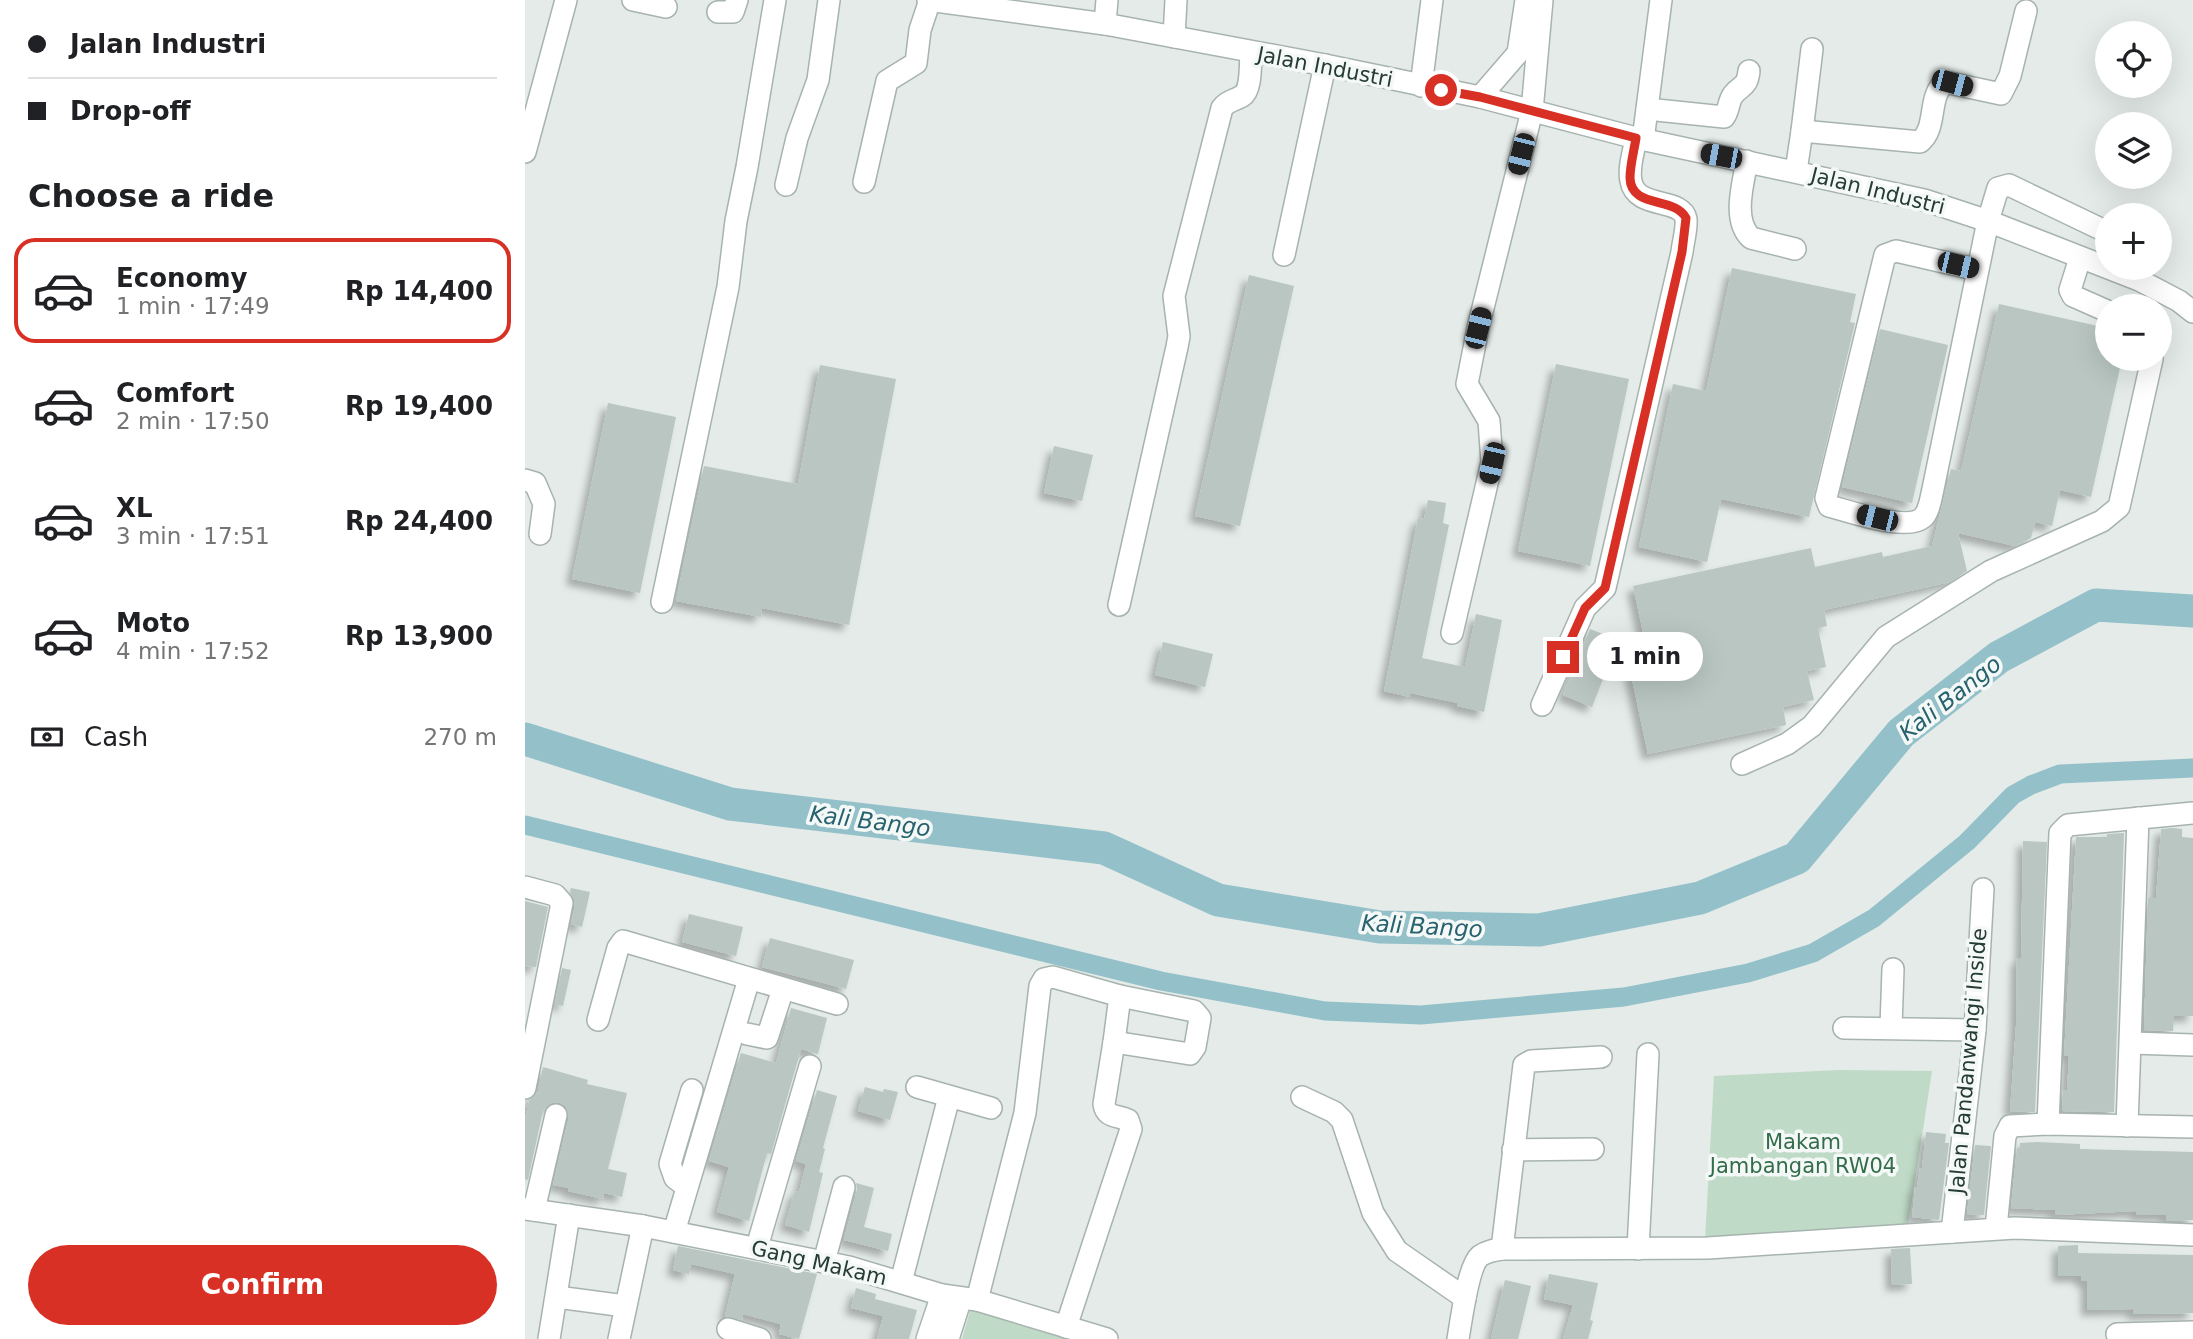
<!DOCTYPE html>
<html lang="en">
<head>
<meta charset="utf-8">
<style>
  :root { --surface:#fff; --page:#f2f2f2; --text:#202124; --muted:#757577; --line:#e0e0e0; --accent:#d93025 }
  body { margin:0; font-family:"DejaVu Sans",sans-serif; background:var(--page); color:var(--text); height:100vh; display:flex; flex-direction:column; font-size:26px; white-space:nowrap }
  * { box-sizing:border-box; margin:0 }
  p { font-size:23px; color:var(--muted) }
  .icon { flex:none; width:38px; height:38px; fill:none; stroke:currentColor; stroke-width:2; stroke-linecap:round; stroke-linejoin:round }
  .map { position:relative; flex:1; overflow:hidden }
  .details { display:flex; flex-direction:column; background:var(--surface); width:525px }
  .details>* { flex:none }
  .top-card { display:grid; align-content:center; height:154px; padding:0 28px; background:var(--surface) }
  .fabs { position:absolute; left:1570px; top:21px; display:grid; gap:14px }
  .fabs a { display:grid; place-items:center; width:77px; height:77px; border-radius:50%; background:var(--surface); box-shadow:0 7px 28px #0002; font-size:35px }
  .end { position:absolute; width:32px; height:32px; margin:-16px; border:9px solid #d93025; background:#fff; box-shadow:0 0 0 4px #fff }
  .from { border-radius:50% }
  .bubble { position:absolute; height:49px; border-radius:24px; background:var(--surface); box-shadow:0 7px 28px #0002; font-size:23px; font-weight:600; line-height:49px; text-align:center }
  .car { position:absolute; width:21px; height:42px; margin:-21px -10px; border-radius:9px; box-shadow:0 0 5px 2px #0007; background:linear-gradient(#222 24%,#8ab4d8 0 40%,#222 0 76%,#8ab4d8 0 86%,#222 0) }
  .top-card b { display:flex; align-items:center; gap:24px; height:66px; font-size:26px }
  .top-card b+b { border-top:2px solid var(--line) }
  .top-card i { width:18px; height:18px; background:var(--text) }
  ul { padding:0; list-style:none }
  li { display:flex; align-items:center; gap:21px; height:105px; margin:0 14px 10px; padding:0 14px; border:4px solid transparent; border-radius:21px }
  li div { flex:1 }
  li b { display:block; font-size:26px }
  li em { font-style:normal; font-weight:600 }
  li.active { border-color:var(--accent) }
  li>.icon { width:63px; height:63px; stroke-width:1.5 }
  h2 { padding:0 28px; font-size:32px; line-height:84px }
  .pay { display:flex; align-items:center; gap:18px; height:77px; padding:0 28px; font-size:26px }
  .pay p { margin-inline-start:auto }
  .primary-button { display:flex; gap:14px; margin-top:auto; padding:14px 28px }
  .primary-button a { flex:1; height:80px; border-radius:42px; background:var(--accent); color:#fff; font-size:28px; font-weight:600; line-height:80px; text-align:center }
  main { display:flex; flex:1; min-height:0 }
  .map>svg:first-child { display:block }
  .green { fill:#bfdac7 }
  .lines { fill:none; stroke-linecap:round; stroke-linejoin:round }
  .canal { stroke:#93c0c9; stroke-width:19 }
  .river { stroke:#93c0c9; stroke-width:33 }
  .building { fill:#b9c6c1; filter:url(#shadow) }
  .minor-casing { stroke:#a7b3af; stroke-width:24 }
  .minor { stroke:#fff; stroke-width:21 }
  .route { stroke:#d93025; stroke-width:9 }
  .labels { text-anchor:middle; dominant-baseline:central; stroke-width:7; stroke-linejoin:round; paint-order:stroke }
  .street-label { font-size:21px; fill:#253b35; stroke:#f4f8f6 }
  .park-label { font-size:21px; fill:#346d4b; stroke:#f4f8f6 }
  .water-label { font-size:23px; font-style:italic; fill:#27626f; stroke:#f4f8f6 }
</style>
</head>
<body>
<main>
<section class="details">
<div class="top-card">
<b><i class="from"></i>Jalan Industri</b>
<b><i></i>Drop-off</b>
</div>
<h2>Choose a ride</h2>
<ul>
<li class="active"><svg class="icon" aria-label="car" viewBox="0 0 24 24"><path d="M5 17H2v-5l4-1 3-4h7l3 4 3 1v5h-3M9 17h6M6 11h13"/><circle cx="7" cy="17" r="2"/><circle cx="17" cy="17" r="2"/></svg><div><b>Economy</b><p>1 min · 17:49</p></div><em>Rp 14,400</em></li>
<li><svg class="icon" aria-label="car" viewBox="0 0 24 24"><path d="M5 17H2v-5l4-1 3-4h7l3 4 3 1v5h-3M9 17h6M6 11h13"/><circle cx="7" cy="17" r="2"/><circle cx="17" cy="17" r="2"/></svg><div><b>Comfort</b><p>2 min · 17:50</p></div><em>Rp 19,400</em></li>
<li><svg class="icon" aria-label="car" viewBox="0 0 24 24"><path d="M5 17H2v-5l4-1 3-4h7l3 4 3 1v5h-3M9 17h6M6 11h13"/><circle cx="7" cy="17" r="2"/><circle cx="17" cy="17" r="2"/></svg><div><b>XL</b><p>3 min · 17:51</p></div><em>Rp 24,400</em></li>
<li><svg class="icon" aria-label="car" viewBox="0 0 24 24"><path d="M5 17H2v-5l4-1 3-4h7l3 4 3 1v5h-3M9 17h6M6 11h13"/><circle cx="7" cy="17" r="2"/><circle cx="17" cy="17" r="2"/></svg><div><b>Moto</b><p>4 min · 17:52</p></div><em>Rp 13,900</em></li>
</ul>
<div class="pay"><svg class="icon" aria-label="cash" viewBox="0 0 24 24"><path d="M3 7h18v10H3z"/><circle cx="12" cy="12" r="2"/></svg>Cash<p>270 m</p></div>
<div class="primary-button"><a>Confirm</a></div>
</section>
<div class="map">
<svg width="1668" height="1339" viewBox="0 0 1668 1339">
  <defs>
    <filter id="shadow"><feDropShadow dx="-6" dy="6" stdDeviation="3.5" flood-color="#0004"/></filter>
  </defs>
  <rect width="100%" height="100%" fill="#e4ebe8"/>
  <g class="green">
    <polygon points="1313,1070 1407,1071 1383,1226 1180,1241 1189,1076"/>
    <polygon points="458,1310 554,1339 437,1339 445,1311"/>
  </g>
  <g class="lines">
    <polyline class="canal" points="0,825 636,981 800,1011 896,1015 1099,997 1223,973 1288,953 1349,918 1442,842 1488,795 1506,785 1535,774 1668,768"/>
    <polyline class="river" points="0,739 205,804 579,848 693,900 855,927 1014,930 1175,898 1272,858 1376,733 1474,657 1571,605 1668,611"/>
  </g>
  <g class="building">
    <polygon points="1207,268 1331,294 1325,322 1330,323 1284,517 1196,499 1182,562 1114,547 1148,384 1181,391"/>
    <polygon points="724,275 769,286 715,526 670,516"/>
    <polygon points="1474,304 1582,328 1582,359 1597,359 1566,497 1535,490 1527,526 1510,522 1506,538 1490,546 1433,533 1442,571 1425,582 1299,610 1302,626 1293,628 1301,667 1282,671 1289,700 1258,707 1261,725 1123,754 1099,642 1122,651 1108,586 1286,548 1290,567 1357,552 1358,557 1407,546 1426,469 1436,471"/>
    <polygon points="1355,329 1423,345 1387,503 1317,487"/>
    <polygon points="1031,364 1104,379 1065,566 993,551"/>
    <polygon points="295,365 371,379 324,625 237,608 236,617 151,601 179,466 273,484"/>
    <polygon points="83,403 151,417 115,593 47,579"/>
    <polygon points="529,446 568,455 557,501 519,493"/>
    <polygon points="903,500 921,503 918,523 924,525 897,658 940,667 951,614 977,620 959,712 932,706 933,703 885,693 885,697 859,691 893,518 899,519"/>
    <polygon points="1065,629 1093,640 1067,707 1038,695"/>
    <polygon points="638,642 688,654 680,687 630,675"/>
    <polygon points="1648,828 1657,829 1657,837 1668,838 1668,1016 1649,1016 1648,1031 1619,1030 1623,898 1631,898 1636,829"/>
    <polygon points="1599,833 1589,1112 1537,1111 1538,1090 1542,1090 1544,1056 1539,1056 1551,837 1582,837 1582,834"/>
    <polygon points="1498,841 1522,842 1510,1112 1506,1112 1485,1111 1491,1026 1492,958 1496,958"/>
    <polygon points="46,888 65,892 57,927 46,924 50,905 45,892"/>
    <polygon points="0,901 23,907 11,967 0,966"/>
    <polygon points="164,914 218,927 211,956 157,942"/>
    <polygon points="245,938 329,960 321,989 237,967"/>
    <polygon points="37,968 46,970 38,1006 30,1004"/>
    <polygon points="266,1008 302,1018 293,1054 276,1049 246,1154 242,1153 224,1221 192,1212 204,1167 184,1161 216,1053 251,1063"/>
    <polygon points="18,1067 63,1080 62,1084 102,1093 83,1169 102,1173 97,1197 79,1193 78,1199 43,1191 44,1188 28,1185 44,1117 40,1106 33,1102 27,1103 18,1111 3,1180 0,1179 0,1119 4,1101 13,1091"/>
    <polygon points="340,1087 358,1092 359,1089 373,1092 365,1120 333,1111"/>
    <polygon points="292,1090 312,1096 298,1148 300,1149 294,1172 298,1173 284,1232 260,1225 270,1191 274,1192 281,1164 271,1161"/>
    <polygon points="1401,1132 1421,1134 1420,1143 1424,1143 1414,1220 1387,1217 1390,1187 1392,1187 1395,1168 1397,1168"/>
    <polygon points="1512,1142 1555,1144 1555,1149 1668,1152 1668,1220 1641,1221 1641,1215 1611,1215 1611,1211 1530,1215 1530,1210 1486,1208 1492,1148 1495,1148 1495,1143"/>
    <polygon points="1450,1145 1466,1146 1459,1215 1442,1214"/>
    <polygon points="331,1183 349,1188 339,1227 367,1234 363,1251 319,1240 332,1190"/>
    <polygon points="1553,1245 1553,1253 1668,1255 1668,1313 1608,1314 1608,1309 1562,1310 1562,1281 1556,1281 1556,1276 1533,1276 1533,1246"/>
    <polygon points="153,1246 292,1274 274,1339 254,1334 256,1324 218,1314 217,1320 200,1316 210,1274 166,1264 164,1274 148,1270"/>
    <polygon points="1385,1248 1387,1284 1367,1285 1366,1249"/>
    <polygon points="1024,1274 1073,1283 1065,1320 1068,1321 1063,1339 1038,1339 1048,1305 1019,1299"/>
    <polygon points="980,1280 1006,1286 993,1339 966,1339"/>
    <polygon points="331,1288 351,1294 350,1299 392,1310 384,1339 352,1339 358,1316 326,1308"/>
  </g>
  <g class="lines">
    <defs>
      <g id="minor">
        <polyline points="108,0 141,7"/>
        <polyline points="403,0 580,24 800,65 955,97 1111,138 1399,200 1463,221 1614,280 1654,301 1668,312"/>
        <polyline points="193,12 208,12 212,0"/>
        <polyline points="580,24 582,0"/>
        <polyline points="649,37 651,0"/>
        <polyline points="896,86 907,0"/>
        <polyline points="955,97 993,53 1001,0"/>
        <path d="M 1122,109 L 1199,117 C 1204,111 1203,102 1208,95 C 1217,84 1222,88 1224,71"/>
        <polyline points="1277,131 1287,49"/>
        <polyline points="1118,140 1136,0"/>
        <polyline points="0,152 41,0"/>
        <path d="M 1222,161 C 1218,184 1207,220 1226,238 L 1270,249"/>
        <path d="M 1271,171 L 1277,131 L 1395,142 C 1413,127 1402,97 1420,82 L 1476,94 L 1485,76 L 1501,11"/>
        <polyline points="339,182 362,81 391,63 395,30 405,0"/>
        <polyline points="261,185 272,138 293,80 304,0"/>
        <polyline points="759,255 800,65"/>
        <polyline points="1555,258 1545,290 1548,296 1582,311"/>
        <path d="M 1453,270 L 1371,251 L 1360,255 L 1301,498 L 1304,506 C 1324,511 1387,534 1400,515 C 1405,508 1406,497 1408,489 L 1463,221 L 1473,188 L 1484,185 L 1582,232"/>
        <polyline points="0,480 10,483 19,504 15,534"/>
        <polyline points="137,602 203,287 211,221 222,167 250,0"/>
        <path d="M 594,605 L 652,347 L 654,336 L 649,296 L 697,108 C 703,100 709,101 717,96 C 727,90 725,63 726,52"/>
        <polyline points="927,633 967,462 964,421 942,384 953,328 1007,111 1017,0"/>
        <path d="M 1017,705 L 1060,608 L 1080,588 L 1157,252 C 1158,242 1162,229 1161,219 C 1157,197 1111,210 1106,181 C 1103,168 1109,151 1111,138"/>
        <polyline points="1217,764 1262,744 1287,726 1361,637 1466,571 1577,521 1594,507 1627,359"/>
        <polyline points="0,887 30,895 37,903 0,1088"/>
        <polyline points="73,1020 93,948 98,941 312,1004"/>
        <polyline points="1366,1027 1368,969"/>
        <polyline points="1319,1028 1450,1030"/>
        <polyline points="222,1034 242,1038 258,989"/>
        <polyline points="1606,1043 1668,1045"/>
        <polyline points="392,1087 466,1108"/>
        <polyline points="777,1097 809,1112 817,1120 848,1213 872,1251 940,1298"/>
        <polyline points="1523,1124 1535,833 1543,825 1668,813"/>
        <polyline points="1602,1126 1613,818"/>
        <polyline points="988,1150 1068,1149"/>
        <polyline points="162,1187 150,1178 145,1164 167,1090"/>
        <polyline points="0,1209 118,1226 324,1267 417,1295 452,1300 582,1339"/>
        <polyline points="9,1210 31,1115"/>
        <polyline points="1471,1228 1480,1136 1485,1126 1523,1124 1668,1127"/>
        <polyline points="149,1232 224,979"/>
        <polyline points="1427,1232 1450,1030 1458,889"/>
        <polyline points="232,1247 285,1066"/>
        <polyline points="977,1249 1183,1248 1490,1228 1668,1235"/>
        <polyline points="1113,1249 1123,1054"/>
        <polyline points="299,1262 319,1187"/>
        <polyline points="376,1282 424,1097"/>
        <polyline points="32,1297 100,1306"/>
        <polyline points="452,1300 500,1113 515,986 519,979 528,977 595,996 589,1042"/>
        <path d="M 541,1327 L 606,1129 L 603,1120 C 592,1115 581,1118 579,1104 L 589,1042 L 665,1054 L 670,1047 L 675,1018 L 669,1011 L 595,996"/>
        <polyline points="203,1329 235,1339"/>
        <polyline points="1592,1334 1668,1332"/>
        <polyline points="24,1339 44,1215"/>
        <polyline points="94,1339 118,1226"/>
        <polyline points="402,1339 417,1295"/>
        <polyline points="423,1339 436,1298"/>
        <path d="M 933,1339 C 936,1322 943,1266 955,1256 C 962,1251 969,1250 977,1249 L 999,1065 L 1006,1061 L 1076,1057"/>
      </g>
    </defs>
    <use href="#minor" class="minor-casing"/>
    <use href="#minor" class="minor"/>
  </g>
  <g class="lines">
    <path class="route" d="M 916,90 L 955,97 L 1111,138 C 1109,151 1105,165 1105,178 C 1106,209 1150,196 1161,218 L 1157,252 L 1080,588 L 1060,608 L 1038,657"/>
  </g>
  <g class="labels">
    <g class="street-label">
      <text transform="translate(800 67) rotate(11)">Jalan Industri</text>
      <text transform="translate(1353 191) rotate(14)">Jalan Industri</text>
      <text transform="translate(1443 1061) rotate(-85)">Jalan Pandanwangi Inside</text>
      <text transform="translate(294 1263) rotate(13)">Gang Makam</text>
    </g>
    <g class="park-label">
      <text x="1278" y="1142">Makam<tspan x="1278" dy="24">Jambangan RW04</tspan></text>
    </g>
    <g class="water-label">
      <text transform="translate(1425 698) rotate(-38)">Kali Bango</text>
      <text transform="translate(345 821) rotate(7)">Kali Bango</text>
      <text transform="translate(897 926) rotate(3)">Kali Bango</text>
    </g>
  </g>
</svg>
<div class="fabs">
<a><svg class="icon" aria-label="locate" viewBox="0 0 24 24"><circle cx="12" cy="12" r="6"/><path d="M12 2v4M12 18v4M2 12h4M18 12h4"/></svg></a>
<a><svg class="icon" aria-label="layers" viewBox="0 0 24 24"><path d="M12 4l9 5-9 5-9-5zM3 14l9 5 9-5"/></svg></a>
<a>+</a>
<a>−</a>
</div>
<i class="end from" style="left:916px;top:90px"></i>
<i class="end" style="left:1038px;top:657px"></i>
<div class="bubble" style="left:1062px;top:632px;width:116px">1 min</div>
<i class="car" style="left:1427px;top:83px;rotate:105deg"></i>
<i class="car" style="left:996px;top:154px;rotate:194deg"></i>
<i class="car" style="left:1196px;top:156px;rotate:281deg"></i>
<i class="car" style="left:1433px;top:265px;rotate:103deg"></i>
<i class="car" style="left:953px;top:328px;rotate:14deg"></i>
<i class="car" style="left:967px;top:463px;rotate:193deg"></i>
<i class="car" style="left:1352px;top:518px;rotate:284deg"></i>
</div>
</main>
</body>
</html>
